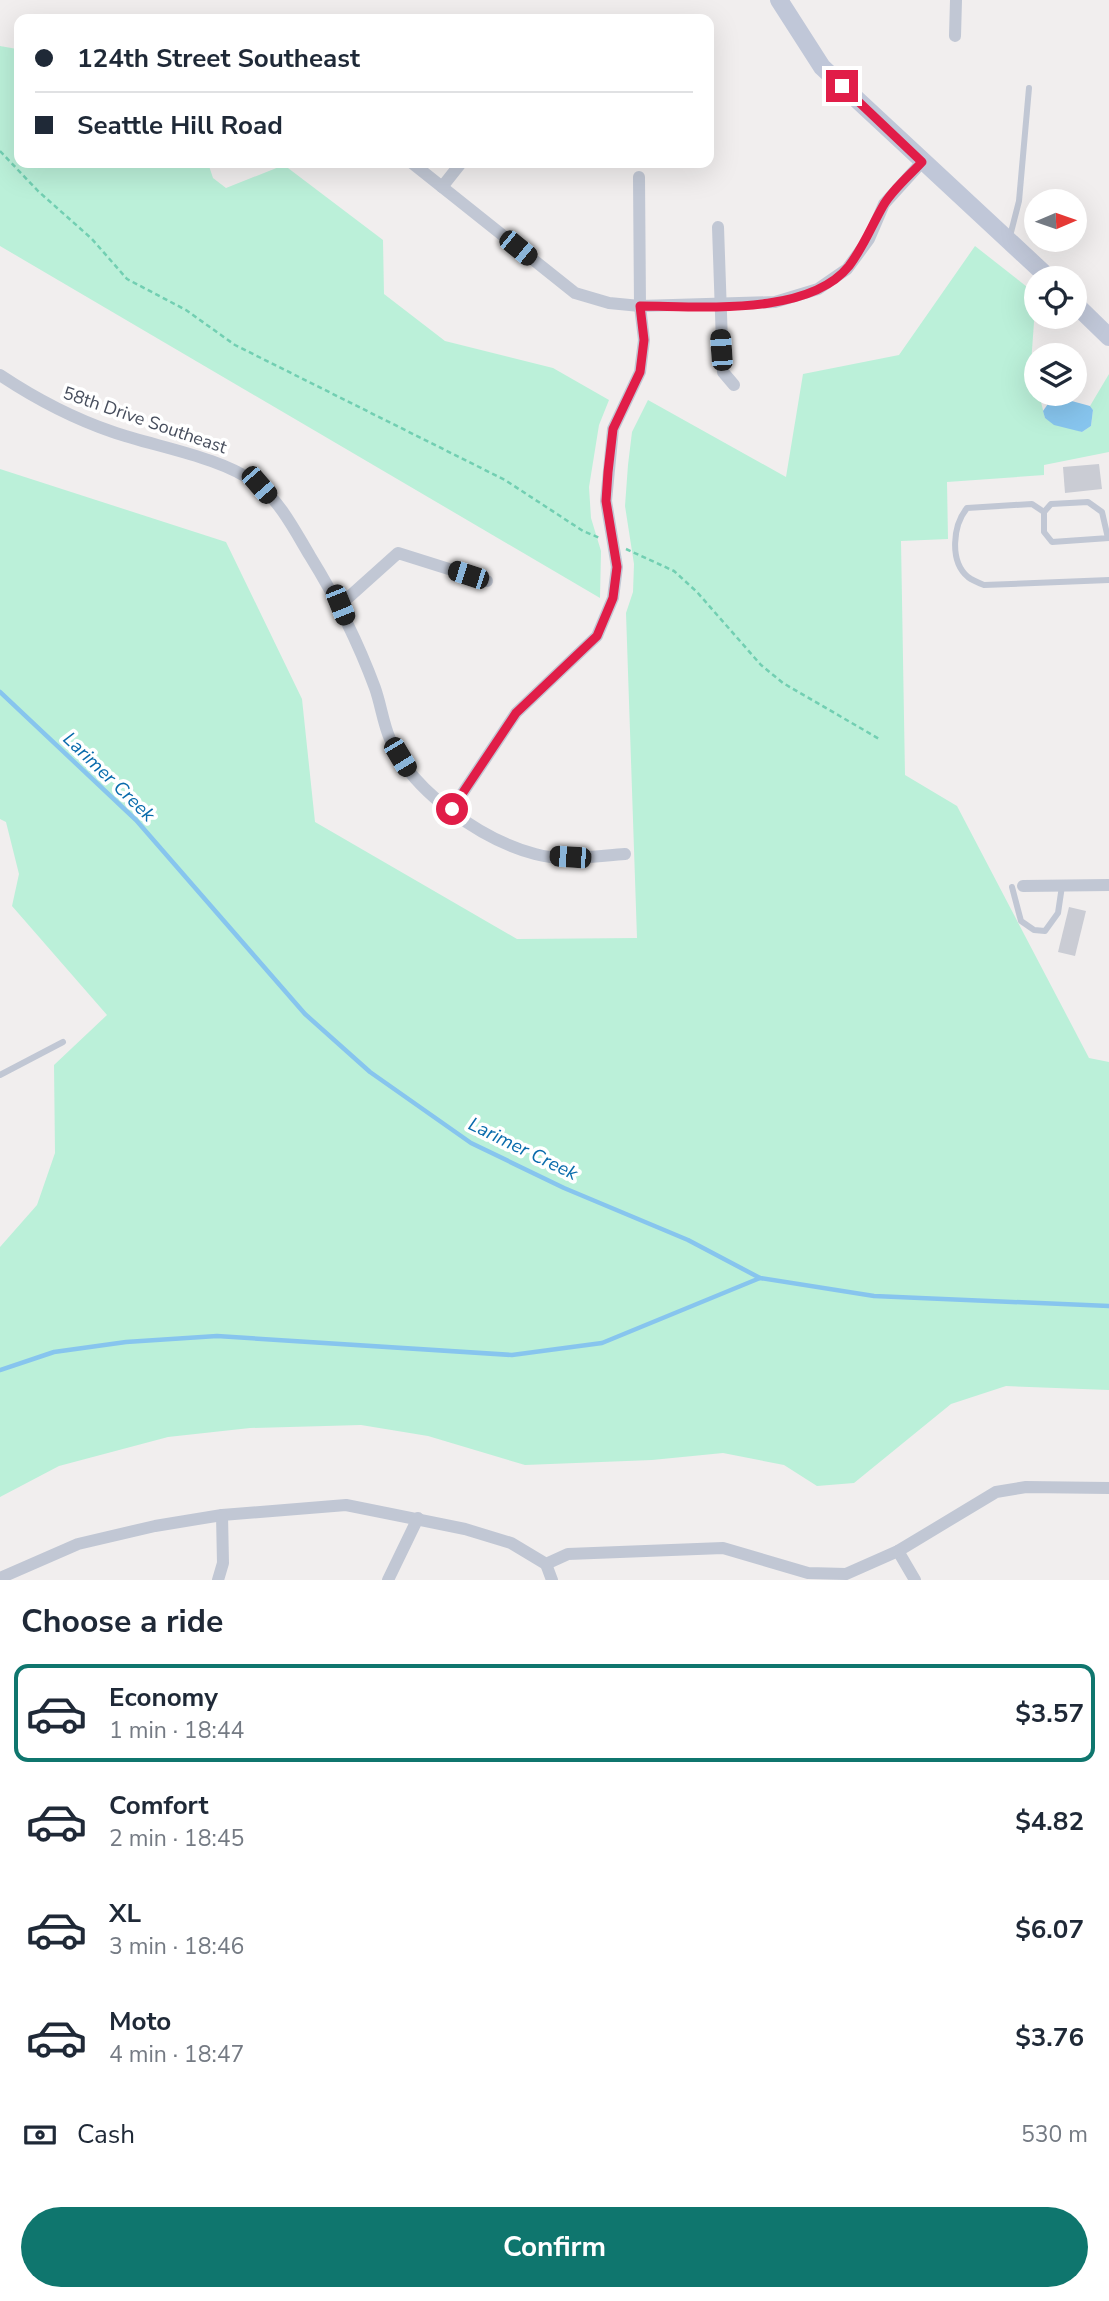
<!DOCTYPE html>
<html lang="en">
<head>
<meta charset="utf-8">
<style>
  :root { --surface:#fff; --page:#f2f2f3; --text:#1f2937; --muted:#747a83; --line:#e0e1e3; --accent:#0f766e }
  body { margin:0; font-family:"Nunito Sans",sans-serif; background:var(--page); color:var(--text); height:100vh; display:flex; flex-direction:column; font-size:26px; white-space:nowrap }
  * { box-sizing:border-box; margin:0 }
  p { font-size:23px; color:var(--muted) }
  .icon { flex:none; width:38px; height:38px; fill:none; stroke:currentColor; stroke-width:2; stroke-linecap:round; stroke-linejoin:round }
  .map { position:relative; height:1580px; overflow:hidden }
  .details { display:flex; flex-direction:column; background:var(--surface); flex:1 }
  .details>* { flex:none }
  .top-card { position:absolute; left:14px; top:14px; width:700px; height:154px; border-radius:14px; box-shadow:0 7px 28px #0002; display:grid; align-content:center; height:154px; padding:0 21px; background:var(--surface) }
  .needle { width:46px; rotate:88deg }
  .buttons { position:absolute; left:1024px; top:189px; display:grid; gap:14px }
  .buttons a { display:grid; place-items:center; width:63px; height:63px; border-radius:50%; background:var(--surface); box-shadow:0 7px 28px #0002; font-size:35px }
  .end { position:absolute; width:32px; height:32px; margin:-16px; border:9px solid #e11d48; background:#fff; box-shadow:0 0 0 4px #fff }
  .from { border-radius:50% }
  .car { position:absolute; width:21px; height:42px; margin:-21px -10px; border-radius:9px; box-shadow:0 0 5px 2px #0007; background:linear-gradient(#222 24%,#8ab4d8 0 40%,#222 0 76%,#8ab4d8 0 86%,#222 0) }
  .top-card b { display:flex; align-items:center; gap:24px; height:66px; font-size:26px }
  .top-card b+b { border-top:2px solid var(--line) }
  .top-card i { width:18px; height:18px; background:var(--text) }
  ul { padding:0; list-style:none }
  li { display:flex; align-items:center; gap:21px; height:98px; margin:0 14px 10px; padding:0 7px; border:4px solid transparent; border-radius:14px }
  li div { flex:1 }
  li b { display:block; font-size:26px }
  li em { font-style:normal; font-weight:700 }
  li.current { border-color:var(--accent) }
  li>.icon { width:63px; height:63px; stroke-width:1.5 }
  h2 { padding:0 21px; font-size:32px; line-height:84px }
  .pay { display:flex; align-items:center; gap:18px; height:77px; padding:0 21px; font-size:26px }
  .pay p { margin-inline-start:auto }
  .cta { display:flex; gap:14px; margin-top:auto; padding:14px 21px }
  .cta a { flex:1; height:80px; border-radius:42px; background:var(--accent); color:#fff; font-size:28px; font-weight:700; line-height:80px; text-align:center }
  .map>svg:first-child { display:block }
  .green { fill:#bbf0d9 }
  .water { fill:#87c5ee }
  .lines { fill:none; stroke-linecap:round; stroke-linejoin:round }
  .stream { stroke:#87c5ee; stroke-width:4.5 }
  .building { fill:#caccd4 }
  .path { stroke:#72cfb2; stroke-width:2.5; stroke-dasharray:5 3.5; stroke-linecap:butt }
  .service { stroke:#c1c7d4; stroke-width:6 }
  .minor { stroke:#c1c7d4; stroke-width:12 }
  .secondary { stroke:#c0c7d8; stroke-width:18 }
  .route { stroke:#e11d48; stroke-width:9 }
  .labels { text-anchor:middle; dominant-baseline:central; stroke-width:7; stroke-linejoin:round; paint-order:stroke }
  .street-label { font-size:18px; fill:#464d5c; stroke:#fff }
  .water-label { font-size:19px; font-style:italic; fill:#096bac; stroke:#fff }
</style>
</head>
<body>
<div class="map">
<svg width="1109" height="1580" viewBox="0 0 1109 1580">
  <rect width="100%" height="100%" fill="#f1eeee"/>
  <g class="green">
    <polygon points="0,46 17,49 19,163 208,163 213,178 226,188 284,165 383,240 384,294 445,341 553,368 609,400 599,425 589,487 591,518 601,551 600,598 0,246"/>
    <polygon points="975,246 1036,294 1031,364 1036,394 1039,394 1045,418 1082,432 1091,426 1093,410 1090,406 1109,374 1109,452 1044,465 1044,475 947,482 948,539 901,541 905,775 957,806 1089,1058 1109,1062 1109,1390 1006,1386 951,1404 854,1483 817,1486 784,1465 723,1453 652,1460 525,1465 428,1436 361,1425 250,1428 168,1437 59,1466 0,1497 0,1247 37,1205 55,1153 54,1065 107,1015 12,906 19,874 6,822 0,819 0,469 226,542 302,699 315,822 517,939 637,938 626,613 633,592 634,564 625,506 628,465 632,432 648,400 786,477 803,374 899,355"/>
  </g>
  <polygon class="water" points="1057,397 1090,406 1093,410 1091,426 1082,432 1054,425 1045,418 1043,411 1050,401"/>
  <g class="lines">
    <g class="stream">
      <polyline points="0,692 136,820 305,1014 370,1072 471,1143 564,1188 688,1240 760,1278 874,1296 1109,1306"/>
      <polyline points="0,1370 54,1352 126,1342 217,1336 512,1355 602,1343 760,1278"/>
    </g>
  </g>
  <g class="building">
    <polygon points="1099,464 1102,489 1065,493 1063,467"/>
    <polygon points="1069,907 1086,911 1075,956 1058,952"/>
  </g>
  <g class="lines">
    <g class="path">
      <polyline points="0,151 38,191 92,239 127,279 186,310 235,345 505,480 583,531 600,538"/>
      <polyline points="626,549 674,571 697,592 761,665 783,683 881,740"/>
    </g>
    <g class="service">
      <polyline points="1009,240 1019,201 1029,88"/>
      <path d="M 1044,512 L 1032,504 L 967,508 C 953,525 949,561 968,577 C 972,580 979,583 984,585 L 1109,580"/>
      <polyline points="1108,538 1102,512 1088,502 1051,504 1044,512 1044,532 1052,542 1109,538"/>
      <polyline points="1012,887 1021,921 1034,930 1045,931 1058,913 1062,886"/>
      <polyline points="0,1075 63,1042"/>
    </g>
    <g class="minor">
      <polyline points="955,36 956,0"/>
      <polyline points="412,163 575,293 609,303 640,306 775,302 818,289 847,269 869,239 884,204 922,162"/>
      <polyline points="442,187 461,163"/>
      <polyline points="718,227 723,372 734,385"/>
      <path d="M 0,375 C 36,399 72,418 113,432 C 156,447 222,457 257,484 C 280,501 295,531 310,556 C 336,598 358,642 375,688 C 381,705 383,723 390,739 C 411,791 482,840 535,854 C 563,862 597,856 625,854"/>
      <polyline points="340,605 398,553 487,581"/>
      <polyline points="452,809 516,713 597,636 613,598 617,567 606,501 613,429 640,372 644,340 640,306 639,177"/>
      <polyline points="1023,886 1109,885"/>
      <polyline points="898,1551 915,1580"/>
      <polyline points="546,1564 552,1580"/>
      <polyline points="0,1578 78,1544 155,1526 222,1515 346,1505 465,1529 511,1543 546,1564 568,1554 723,1548 808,1573 846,1574 898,1551 996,1492 1026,1487 1109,1488"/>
      <polyline points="218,1580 223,1563 222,1515"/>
      <polyline points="388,1580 418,1518"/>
    </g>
    <g class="secondary">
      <polyline points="779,0 822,67 1049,278"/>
      <polyline points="1074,303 1109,337"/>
    </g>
  </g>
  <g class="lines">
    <path class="route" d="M 452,809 L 516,713 L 597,636 L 613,598 L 617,567 L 606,501 L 608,472 L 613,429 L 640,372 L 644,340 L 640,306 C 699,306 808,317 849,266 C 864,246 871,227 883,206 C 892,190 910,175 922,162 L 842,86"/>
  </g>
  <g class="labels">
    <g class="street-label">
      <text transform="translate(145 420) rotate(19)">58th Drive Southeast</text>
    </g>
    <g class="water-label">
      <text transform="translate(109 777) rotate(44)">Larimer Creek</text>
      <text transform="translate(523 1149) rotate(26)">Larimer Creek</text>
    </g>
  </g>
</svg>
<div class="buttons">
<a><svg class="needle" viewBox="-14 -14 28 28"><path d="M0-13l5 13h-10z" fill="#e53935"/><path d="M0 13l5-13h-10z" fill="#747a83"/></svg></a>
<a><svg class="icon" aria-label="locate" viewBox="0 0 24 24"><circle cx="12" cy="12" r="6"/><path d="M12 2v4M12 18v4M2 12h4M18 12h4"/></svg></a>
<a><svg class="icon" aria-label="layers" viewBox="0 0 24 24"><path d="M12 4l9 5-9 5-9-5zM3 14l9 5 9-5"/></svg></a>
</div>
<i class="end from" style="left:452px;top:809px"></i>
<i class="end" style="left:842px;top:86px"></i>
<i class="car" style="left:518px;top:248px;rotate:129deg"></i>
<i class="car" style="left:721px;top:350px;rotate:356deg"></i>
<i class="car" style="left:259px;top:485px;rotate:139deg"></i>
<i class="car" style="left:468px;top:575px;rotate:288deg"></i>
<i class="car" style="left:340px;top:605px;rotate:158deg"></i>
<i class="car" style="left:400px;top:757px;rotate:149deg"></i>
<i class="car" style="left:570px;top:857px;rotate:274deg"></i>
<div class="top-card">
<b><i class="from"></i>124th Street Southeast</b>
<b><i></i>Seattle Hill Road</b>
</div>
</div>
<section class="details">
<h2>Choose a ride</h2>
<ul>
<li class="current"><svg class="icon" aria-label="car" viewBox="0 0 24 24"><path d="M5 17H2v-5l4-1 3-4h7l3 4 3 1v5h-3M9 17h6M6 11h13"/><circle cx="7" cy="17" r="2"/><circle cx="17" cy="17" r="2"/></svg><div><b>Economy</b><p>1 min · 18:44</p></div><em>$3.57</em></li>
<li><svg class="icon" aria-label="car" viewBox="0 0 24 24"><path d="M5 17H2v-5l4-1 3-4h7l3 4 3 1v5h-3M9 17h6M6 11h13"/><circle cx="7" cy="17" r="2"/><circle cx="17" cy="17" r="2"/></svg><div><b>Comfort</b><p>2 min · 18:45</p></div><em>$4.82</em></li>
<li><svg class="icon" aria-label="car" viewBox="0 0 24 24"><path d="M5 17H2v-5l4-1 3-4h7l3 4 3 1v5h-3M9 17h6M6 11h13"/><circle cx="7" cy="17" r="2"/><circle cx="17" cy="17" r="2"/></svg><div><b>XL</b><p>3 min · 18:46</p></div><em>$6.07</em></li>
<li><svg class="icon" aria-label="car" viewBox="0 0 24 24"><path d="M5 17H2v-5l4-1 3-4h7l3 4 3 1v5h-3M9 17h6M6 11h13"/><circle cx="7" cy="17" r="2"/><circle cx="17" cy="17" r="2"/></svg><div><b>Moto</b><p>4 min · 18:47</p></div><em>$3.76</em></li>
</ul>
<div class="pay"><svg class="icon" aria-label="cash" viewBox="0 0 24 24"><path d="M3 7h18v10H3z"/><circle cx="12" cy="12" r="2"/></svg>Cash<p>530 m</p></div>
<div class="cta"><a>Confirm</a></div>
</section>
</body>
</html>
